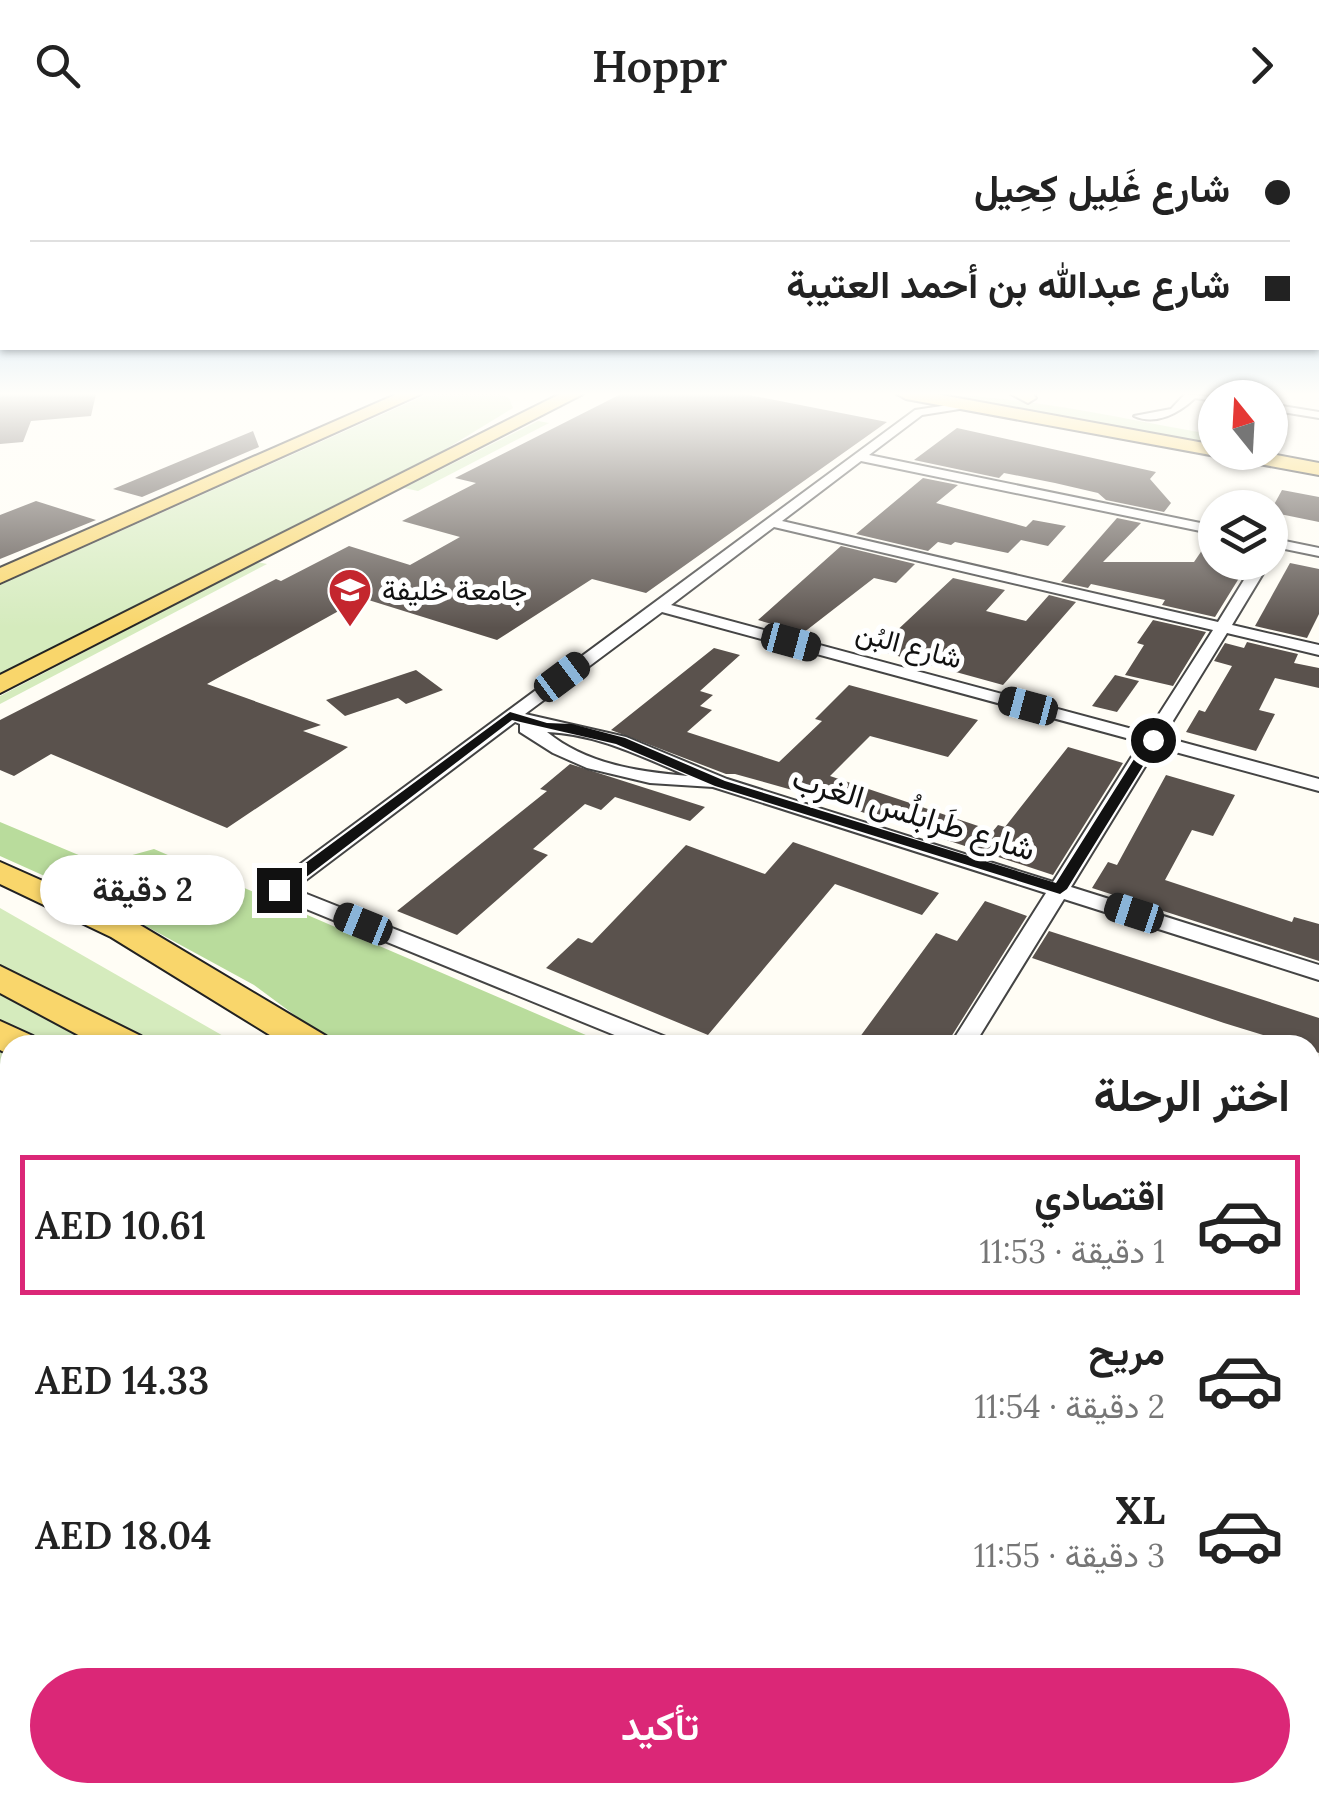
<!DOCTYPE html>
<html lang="ar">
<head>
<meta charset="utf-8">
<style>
  :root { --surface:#fff; --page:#f6f6f6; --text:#222; --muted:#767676; --line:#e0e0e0; --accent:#db2777 }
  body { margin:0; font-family:Lora,Vazirmatn,serif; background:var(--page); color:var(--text); direction:rtl; height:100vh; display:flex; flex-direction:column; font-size:38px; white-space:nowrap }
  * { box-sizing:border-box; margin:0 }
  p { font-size:32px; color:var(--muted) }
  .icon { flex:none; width:55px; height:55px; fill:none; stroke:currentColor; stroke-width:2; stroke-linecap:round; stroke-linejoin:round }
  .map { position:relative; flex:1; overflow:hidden; direction:ltr }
  .panel { position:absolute; left:0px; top:905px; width:1320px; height:768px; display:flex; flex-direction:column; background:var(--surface); border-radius:30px 30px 0 0; box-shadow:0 2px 8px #0004; direction:rtl }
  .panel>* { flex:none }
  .guide { position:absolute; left:0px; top:0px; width:1320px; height:220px; box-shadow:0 2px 8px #0004; direction:rtl; display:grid; align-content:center; height:220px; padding:0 30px; background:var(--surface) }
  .needle { width:65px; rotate:342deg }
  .fabs { position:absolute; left:1198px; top:250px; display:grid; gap:20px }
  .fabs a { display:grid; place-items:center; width:90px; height:90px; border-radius:50%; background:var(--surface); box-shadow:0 2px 8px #0004; font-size:50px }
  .end { position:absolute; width:45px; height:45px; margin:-22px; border:12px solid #111; background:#fff; box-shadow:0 0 0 5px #fff }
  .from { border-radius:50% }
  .bubble { position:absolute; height:70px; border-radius:35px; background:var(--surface); box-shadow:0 2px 8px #0004; font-size:32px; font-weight:600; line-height:70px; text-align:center; direction:rtl }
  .car { position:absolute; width:30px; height:60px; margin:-30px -15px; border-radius:12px; box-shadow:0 0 8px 2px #0007; background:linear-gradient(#222 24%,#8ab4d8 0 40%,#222 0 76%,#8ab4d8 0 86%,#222 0) }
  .guide b { display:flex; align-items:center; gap:35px; height:95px; font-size:38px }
  .guide b+b { border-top:2px solid var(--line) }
  .guide i { width:25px; height:25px; background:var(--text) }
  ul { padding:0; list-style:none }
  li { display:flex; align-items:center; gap:30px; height:140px; margin:0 20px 15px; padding:0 10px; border:5px solid transparent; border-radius:0px }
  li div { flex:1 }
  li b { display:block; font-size:38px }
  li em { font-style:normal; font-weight:600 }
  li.current { border-color:var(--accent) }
  li>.icon { width:90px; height:90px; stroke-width:1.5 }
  h2 { padding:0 30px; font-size:45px; line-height:120px }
  .button { display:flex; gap:20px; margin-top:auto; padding:20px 30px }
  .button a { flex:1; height:115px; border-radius:60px; background:var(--accent); color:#fff; font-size:40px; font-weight:600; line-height:115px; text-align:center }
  header { display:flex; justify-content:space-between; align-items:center; height:130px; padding:0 30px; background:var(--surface); font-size:45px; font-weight:600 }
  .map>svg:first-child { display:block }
  .green { fill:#d5ebbd }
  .forest { fill:#b9dc9c }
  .building { fill:#5a524d }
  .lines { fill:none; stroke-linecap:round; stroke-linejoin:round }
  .street-casing { stroke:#444; stroke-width:4 }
  .secondary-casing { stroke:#333; stroke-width:4 }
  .primary-casing { stroke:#222; stroke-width:4 }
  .street { fill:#fff; fill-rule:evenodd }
  .secondary { fill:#fff6b0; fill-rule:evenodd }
  .primary { fill:#f9d66b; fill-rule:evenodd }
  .route { fill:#111 }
  .labels { text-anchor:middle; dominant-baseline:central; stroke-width:10; stroke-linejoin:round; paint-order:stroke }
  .far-poi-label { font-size:28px; fill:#111; stroke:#fff; text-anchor:start }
  .far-street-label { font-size:28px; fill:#111; stroke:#fff }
  .street-label { font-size:32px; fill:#111; stroke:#fff }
</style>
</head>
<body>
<header><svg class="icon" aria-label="forward" viewBox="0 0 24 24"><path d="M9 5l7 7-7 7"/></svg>Hoppr<svg class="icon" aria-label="search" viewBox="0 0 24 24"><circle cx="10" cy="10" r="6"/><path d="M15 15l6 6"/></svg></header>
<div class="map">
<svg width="1319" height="1672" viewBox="0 0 1319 1672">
  <rect width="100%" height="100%" fill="#fffdf5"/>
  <g class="green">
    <polygon points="436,264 500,264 509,268 513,278 428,330 0,545 0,455 419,268"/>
    <path d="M 919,264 C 1019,264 1117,288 1215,305 L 1215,317 Z"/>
    <polygon points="538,291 549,293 418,361 404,358"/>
    <polygon points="257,432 267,434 0,574 0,566"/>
    <polygon points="0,778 239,915 10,915 10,985 0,982"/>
  </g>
  <g class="forest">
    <polygon points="0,692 100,734 154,719 609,915 335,915 254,855 98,770 0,726"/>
    <polygon points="0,1023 10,1026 10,1259 0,1252"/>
    <polygon points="1310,1213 1319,1217 1319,1469 1310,1465"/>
    <polygon points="1244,1662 1258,1672 622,1672 608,1663"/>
  </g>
  <g class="building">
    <polygon points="0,264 96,264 91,286 31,291 23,312 0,314"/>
    <polygon points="621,264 744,264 887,292 646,463 592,449 497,510 362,468 207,554 321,595 303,601 348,617 227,698 51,624 14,646 0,640 0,590 276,449 281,451 349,416 410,435 460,407 402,391 476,353 455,348"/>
    <polygon points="957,298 1156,342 1150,349 1171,373 1164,382 1106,370 1098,363 1055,353 1004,343 999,348 914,330"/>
    <polygon points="253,301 259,317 142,367 113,359"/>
    <polygon points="923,348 958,355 936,373 1026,397 1033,390 1066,396 1048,416 1021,410 1008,423 955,412 951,415 938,412 928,421 856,404"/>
    <polygon points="1282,360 1319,367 1319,392 1270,382"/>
    <polygon points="36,371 96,390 0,429 0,385"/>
    <polygon points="1117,388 1141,393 1103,432 1194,432 1211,407 1215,407 1215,432 1249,432 1215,487 1162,475 1165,470 1091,454 1088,458 1061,452"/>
    <polygon points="841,416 915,434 896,453 874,448 803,503 758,490"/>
    <polygon points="1290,433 1319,439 1319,484 1307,508 1255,496"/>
    <polygon points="953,448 1005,460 986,481 1026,491 1049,465 1076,472 1003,555 876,520"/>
    <polygon points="1153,490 1206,502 1173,556 1125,545 1144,515 1137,513"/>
    <polygon points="1247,512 1298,524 1294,533 1319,538 1319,558 1275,548 1259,580 1275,584 1256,621 1186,602 1199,580 1205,582 1232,536 1214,531 1225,513 1244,518"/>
    <polygon points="714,518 740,525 700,561 713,565 700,576 712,580 687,602 779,632 822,591 815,589 849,555 978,590 948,627 870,606 830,646 993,701 998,695 1005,697 1068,617 1123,633 1053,745 810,665 735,644 726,644 611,600"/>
    <polygon points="416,540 443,560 406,574 398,568 345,586 326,570"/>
    <polygon points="1115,545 1139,551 1117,582 1092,576"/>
    <polygon points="570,634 705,677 690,691 615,667 601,680 585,674 533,719 548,725 457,805 397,781 547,661 540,659"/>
    <polygon points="1166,645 1235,665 1213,706 1192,700 1165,750 1292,792 1294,787 1319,794 1319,831 1092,758 1108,732 1117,735"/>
    <polygon points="793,712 939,763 922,785 835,754 708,905 546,838 578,808 592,813 686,715 765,744"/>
    <polygon points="985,771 1027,786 946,915 854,915 936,803 957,811"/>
    <polygon points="1049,801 1319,888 1319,923 1310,920 1310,915 1296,915 1224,893 1032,828"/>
  </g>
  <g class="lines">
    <defs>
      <g id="street">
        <path d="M 1185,264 L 1220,268 L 1215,268 L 1215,271 L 1195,268 C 1179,283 1156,296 1134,286 L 1171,279 Z"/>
        <path d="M 968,272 L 972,277 L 922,285 L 869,325 L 1215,396 L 1215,404 L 861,331 L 782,391 L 1218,492 L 1255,432 L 1270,432 L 1232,495 L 1319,515 L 1319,525 L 1227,503 L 1163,607 L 1319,649 L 1319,661 L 1157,617 L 1071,757 L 1319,835 L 1319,850 L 1064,769 L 974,915 L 950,915 L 1046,763 L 713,657 L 650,653 L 587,638 L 553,623 L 520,602 L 520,594 L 515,592 L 294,759 L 671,909 L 674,915 L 639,915 L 272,765 L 269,760 L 272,755 L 915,280 ZM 774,397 L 1213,500 L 1147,603 L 671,475 ZM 662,482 L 1141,612 L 1053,752 L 727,649 L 626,607 L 525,584 ZM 547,602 C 598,604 642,627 688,646 C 639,642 586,634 547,602 Z"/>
        <polygon points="1270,274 1319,282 1319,288 1270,280"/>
        <polygon points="1270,408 1319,418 1319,426 1270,416"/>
        <polygon points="1319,1107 1319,1163 1310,1166 1310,1111"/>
        <polygon points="1310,1171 1319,1175 1319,1201 1310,1197"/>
        <polygon points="0,1238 10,1242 10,1273 0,1269"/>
        <polygon points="90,1662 133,1662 129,1672 86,1672"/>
        <polygon points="560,1662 608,1662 612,1672 564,1672"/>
        <polygon points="1267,1662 1308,1662 1312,1672 1271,1672"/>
      </g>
      <polygon id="secondary" points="1011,264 1033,264 1036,268 1028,273"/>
      <g id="primary">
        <polygon points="397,264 421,264 0,453 0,438"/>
        <polygon points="560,264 583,264 0,563 0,545"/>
        <polygon points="897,264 936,264 1215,315 1215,322 1260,322 1319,333 1319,345 906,269"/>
        <polygon points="0,732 135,792 326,906 332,915 286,915 111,807 0,754"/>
        <polygon points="0,836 141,906 147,915 97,915 0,863"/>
        <polygon points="0,891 33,906 39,915 10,915 10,925 0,920"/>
        <polygon points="0,986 10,989 10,1020 0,1017"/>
        <polygon points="1310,1491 1319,1495 1319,1552 1310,1548"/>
        <polygon points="1310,1595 1319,1599 1319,1660 1310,1656"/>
      </g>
    </defs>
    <use href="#street" class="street-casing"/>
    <use href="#secondary" class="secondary-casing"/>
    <use href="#primary" class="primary-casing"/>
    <use href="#street" class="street"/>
    <use href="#secondary" class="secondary"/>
    <use href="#primary" class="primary"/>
  </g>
  <linearGradient id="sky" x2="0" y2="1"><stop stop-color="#95c6ee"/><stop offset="0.53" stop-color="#fffefa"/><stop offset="1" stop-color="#fffefa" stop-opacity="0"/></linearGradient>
  <rect width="1319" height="498" fill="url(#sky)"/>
  <polygon class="route" points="510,582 547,593 572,594 625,608 725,651 1056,753 1148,607 1159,610 1067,759 1060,764 715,656 616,614 512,590 284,764 273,764 273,757"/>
  <defs>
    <symbol id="university-pin" viewBox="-11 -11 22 30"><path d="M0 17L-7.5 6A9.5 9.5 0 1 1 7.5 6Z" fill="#c4262e" stroke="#fff"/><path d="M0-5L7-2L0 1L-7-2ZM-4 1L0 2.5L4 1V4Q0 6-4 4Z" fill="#fff"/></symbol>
  </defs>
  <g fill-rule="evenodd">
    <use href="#university-pin" x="325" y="435" width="50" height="68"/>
  </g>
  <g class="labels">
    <g class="far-poi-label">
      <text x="382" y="460">جامعة خليفة</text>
    </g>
    <g class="far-street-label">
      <text transform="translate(909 515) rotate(15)">شارع البُن</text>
    </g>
    <g class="street-label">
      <text transform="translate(914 683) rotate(17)">شارع طَرابلُس الغرب</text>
    </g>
  </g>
</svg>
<div class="fabs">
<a><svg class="needle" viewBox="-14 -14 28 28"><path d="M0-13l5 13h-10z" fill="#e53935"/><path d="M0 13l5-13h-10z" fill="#767676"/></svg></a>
<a><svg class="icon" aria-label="layers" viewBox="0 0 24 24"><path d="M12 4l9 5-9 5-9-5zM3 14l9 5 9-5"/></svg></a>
</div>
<i class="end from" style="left:1153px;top:610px"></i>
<i class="end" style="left:279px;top:760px"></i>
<div class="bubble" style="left:40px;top:725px;width:205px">2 دقيقة</div>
<i class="car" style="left:791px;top:512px;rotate:105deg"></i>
<i class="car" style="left:562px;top:547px;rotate:53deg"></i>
<i class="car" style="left:1028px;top:576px;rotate:285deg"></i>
<i class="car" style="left:1134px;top:783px;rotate:288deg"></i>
<i class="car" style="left:363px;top:794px;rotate:292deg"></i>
<div class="guide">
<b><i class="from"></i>شارع غَلِيل كِحِيل</b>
<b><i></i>شارع عبدالله بن أحمد العتيبة</b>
</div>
<section class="panel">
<h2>اختر الرحلة</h2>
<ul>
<li class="current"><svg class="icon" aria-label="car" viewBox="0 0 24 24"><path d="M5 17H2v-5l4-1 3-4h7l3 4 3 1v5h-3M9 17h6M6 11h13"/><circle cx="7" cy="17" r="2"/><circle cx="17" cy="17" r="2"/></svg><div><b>اقتصادي</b><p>1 دقيقة · 11:53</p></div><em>AED 10.61</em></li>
<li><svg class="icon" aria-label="car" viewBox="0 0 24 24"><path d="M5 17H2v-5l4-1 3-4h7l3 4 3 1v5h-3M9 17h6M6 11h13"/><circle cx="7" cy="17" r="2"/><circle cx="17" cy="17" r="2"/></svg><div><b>مريح</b><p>2 دقيقة · 11:54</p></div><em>AED 14.33</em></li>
<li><svg class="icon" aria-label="car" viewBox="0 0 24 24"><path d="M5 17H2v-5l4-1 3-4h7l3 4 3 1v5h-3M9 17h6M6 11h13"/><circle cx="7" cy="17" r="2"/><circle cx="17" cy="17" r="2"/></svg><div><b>XL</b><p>3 دقيقة · 11:55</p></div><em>AED 18.04</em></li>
</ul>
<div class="button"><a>تأكيد</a></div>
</section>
</div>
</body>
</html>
